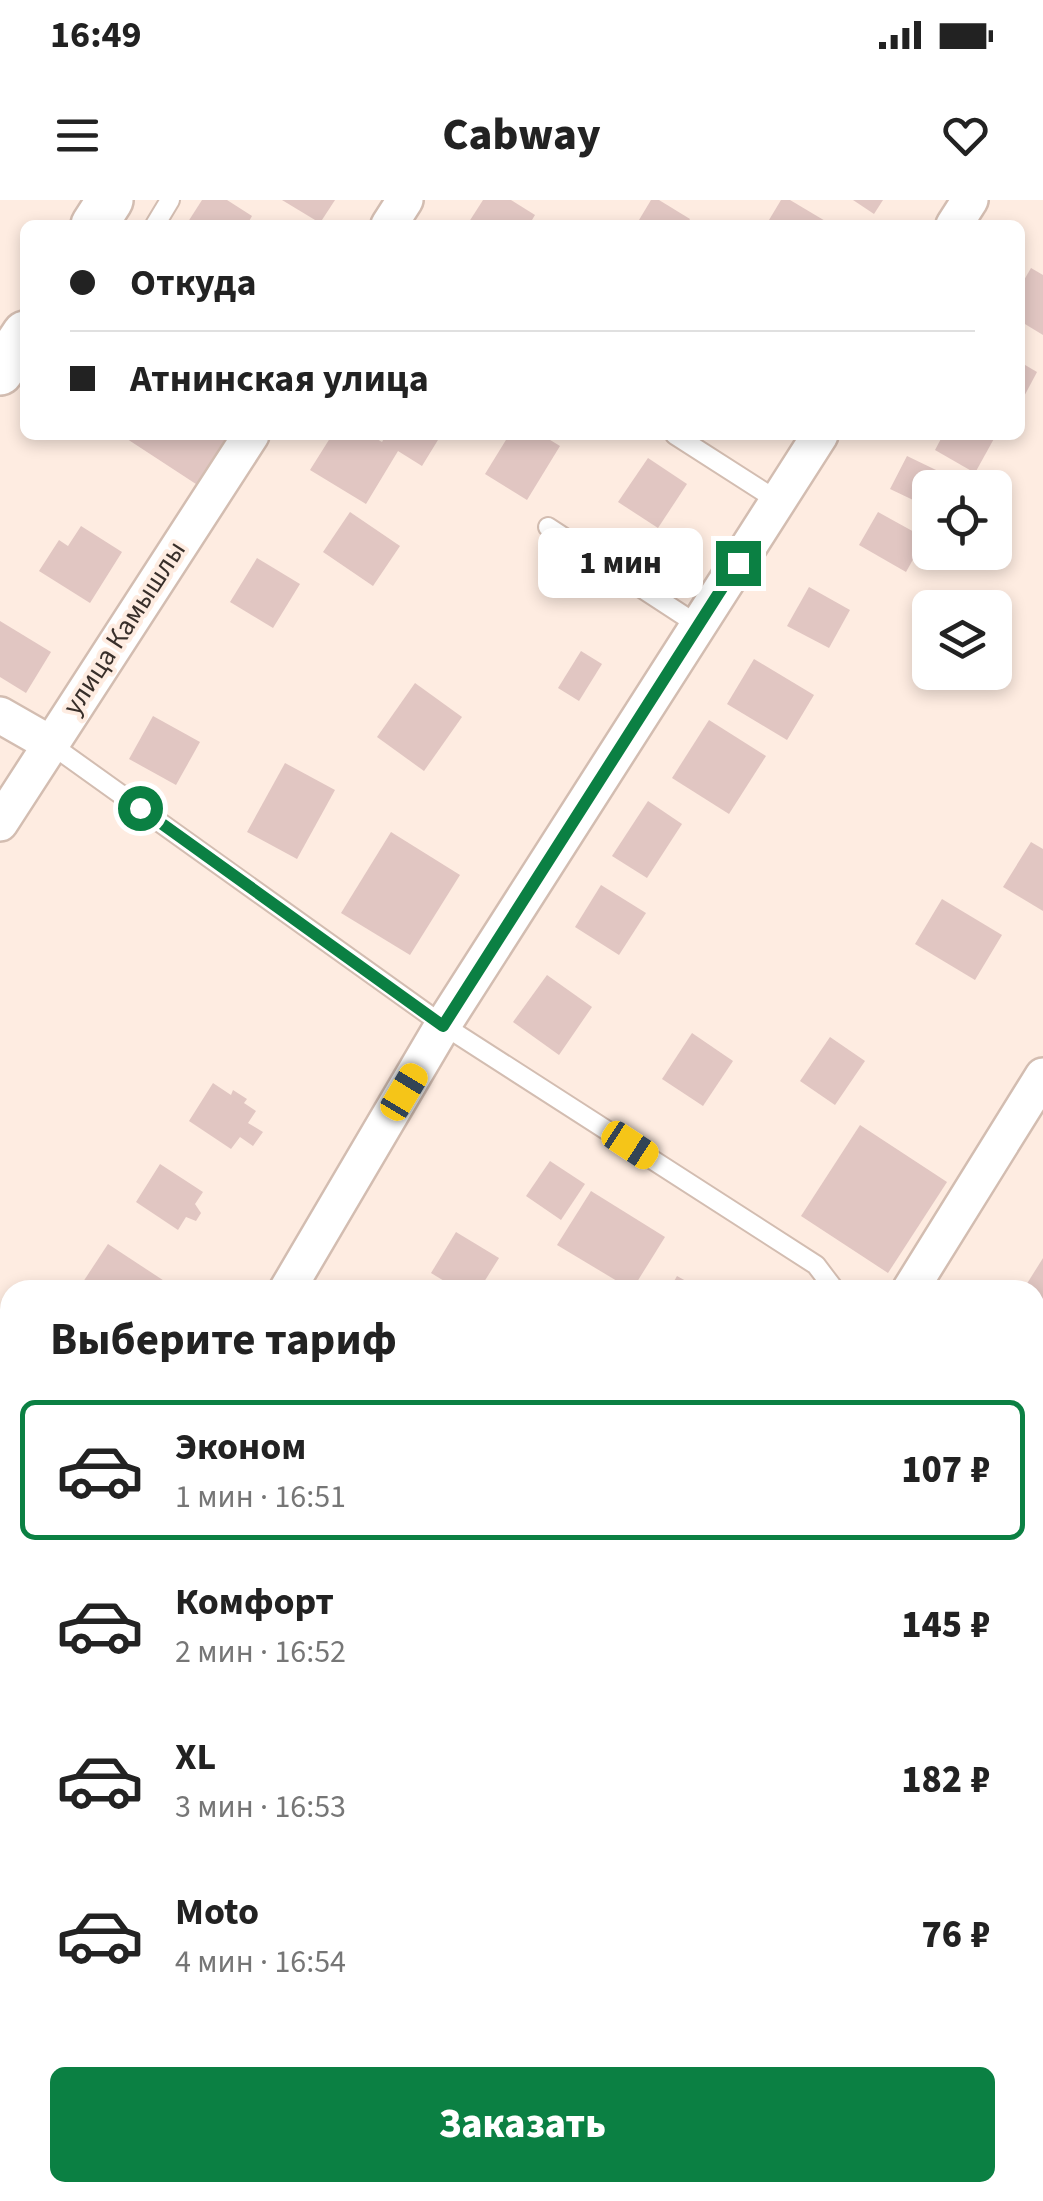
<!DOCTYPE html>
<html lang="ru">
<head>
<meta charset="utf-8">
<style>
  :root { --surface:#fff; --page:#f6f6f6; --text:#222; --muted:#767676; --line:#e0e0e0; --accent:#0b8043 }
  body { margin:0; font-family:"Source Sans 3",sans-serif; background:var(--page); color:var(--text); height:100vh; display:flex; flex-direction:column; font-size:38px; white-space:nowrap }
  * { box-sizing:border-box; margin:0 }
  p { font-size:32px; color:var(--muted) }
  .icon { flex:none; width:55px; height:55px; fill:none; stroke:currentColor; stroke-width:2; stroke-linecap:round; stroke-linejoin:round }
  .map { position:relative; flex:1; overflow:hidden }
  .panel { position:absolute; left:0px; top:1080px; width:1045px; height:922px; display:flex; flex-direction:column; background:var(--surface); border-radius:30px 30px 0 0; box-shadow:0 5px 15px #0003 }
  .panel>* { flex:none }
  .banner { position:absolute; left:20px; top:20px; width:1005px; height:220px; border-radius:15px; box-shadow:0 5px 15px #0003; display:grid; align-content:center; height:220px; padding:0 50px; background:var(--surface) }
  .buttons { position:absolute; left:912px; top:270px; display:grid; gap:20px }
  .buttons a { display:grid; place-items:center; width:100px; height:100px; border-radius:15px; background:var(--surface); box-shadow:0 5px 15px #0003; font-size:50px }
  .end { position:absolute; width:45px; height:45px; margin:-22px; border:12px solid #0b8043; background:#fff; box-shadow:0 0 0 5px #fff }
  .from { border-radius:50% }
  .bubble { position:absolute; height:70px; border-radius:15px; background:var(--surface); box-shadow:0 5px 15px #0003; font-size:32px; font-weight:800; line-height:70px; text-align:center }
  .car { position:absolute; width:30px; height:60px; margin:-30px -15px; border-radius:12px; box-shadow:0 0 8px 2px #0007; background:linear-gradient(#f5c518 24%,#345 0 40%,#f5c518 0 76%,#345 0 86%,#f5c518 0) }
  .banner b { display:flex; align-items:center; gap:35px; height:95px; font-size:38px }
  .banner b+b { border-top:2px solid var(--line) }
  .banner i { width:25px; height:25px; background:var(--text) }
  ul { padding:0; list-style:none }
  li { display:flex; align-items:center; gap:30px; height:140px; margin:0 20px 15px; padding:0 30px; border:5px solid transparent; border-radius:15px }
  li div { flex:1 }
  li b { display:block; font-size:38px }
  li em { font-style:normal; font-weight:800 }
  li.current { border-color:var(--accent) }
  li>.icon { width:90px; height:90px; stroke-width:1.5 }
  h2 { padding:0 50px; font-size:45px; line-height:120px }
  .primary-button { display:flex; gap:20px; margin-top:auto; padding:20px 50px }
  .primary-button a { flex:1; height:115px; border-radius:15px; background:var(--accent); color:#fff; font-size:40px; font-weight:800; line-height:115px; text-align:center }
  .status { display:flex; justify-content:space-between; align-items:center; height:70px; padding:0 50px; background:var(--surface); direction:ltr }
  .status svg { height:28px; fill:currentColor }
  header { display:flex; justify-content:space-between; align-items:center; height:130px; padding:0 50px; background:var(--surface); font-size:45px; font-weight:800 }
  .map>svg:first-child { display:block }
  .building { fill:#e1c6c2 }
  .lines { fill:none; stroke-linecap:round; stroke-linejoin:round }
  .service-casing { stroke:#d3bdb1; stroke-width:22 }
  .minor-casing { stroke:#d3bdb1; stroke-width:40 }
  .tertiary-casing { stroke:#d3bdb1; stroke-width:50 }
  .service { stroke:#fff; stroke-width:18 }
  .minor { stroke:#fff; stroke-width:35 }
  .tertiary { stroke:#fff; stroke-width:45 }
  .route { stroke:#0b8043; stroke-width:12 }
  .labels { text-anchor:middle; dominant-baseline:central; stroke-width:8; stroke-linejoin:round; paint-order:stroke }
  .street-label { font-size:28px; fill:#382f2a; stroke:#feece1 }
</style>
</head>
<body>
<div class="status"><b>16:49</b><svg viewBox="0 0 49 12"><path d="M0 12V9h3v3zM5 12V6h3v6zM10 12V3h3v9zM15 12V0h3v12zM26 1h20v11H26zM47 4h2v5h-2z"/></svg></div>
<header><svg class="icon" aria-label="menu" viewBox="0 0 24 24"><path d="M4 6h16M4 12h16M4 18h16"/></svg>Cabway<svg class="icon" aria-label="heart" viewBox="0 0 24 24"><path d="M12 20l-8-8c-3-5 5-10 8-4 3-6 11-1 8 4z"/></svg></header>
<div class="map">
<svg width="1043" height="2001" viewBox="0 0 1043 2001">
  <rect width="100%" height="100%" fill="#feece1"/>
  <g class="building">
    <polygon points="202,0 227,0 252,16 247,25 186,25"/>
    <polygon points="282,0 335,0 320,23"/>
    <polygon points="483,0 511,0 535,15 529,25 467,25"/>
    <polygon points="651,0 659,0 690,19 687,25 636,25"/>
    <polygon points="781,0 790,0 832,25 766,25"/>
    <polygon points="853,0 883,0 874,14"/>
    <polygon points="1031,68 1043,75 1043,135 1020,121 1020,87"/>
    <polygon points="1020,162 1037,172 1020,204"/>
    <polygon points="121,235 232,235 199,286"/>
    <polygon points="332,235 370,235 382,242 386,235 441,235 422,266 398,251 366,304 310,270"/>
    <polygon points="509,235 542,235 560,246 527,300 485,274"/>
    <polygon points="943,235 996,235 975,273 935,250"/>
    <polygon points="907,256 961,282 958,288 930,288 930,308 890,289"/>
    <polygon points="648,258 687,284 658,328 618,302"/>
    <polygon points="350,312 400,346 373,386 323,352"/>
    <polygon points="878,312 925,338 906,372 859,345"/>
    <polygon points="81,326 122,352 90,403 39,371 59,340 68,346"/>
    <polygon points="257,358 300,384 273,428 230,402"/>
    <polygon points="809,387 850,410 829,448 787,426"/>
    <polygon points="0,421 51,452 26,493 0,477"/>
    <polygon points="581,451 602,464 579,501 558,488"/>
    <polygon points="754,459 814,495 787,540 727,504"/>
    <polygon points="415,483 462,517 424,571 377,537"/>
    <polygon points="153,516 200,542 176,585 129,559"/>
    <polygon points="709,520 766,556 729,614 672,578"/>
    <polygon points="285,563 335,590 297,659 247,632"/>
    <polygon points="648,601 682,624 647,678 612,656"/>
    <polygon points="391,632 460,675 410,755 341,713"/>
    <polygon points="1031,642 1043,649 1043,711 1003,687"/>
    <polygon points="601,685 646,713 619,755 575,727"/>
    <polygon points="942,699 1002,735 975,780 915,744"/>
    <polygon points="547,775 592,807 559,855 513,822"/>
    <polygon points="692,833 733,861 703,906 662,879"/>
    <polygon points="830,837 865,861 835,905 800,881"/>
    <polygon points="213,883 231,895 233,890 247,899 244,903 256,911 248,923 263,932 253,946 240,937 231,949 189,921"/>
    <polygon points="860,925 947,982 888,1073 801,1016"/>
    <polygon points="550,961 585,984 561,1020 526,996"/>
    <polygon points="160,964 203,992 195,1004 201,1013 196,1021 186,1017 178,1030 136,1002"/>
    <polygon points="591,991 665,1037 632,1090 557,1045"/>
    <polygon points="456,1032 499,1058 479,1090 459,1090 431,1073"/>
    <polygon points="108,1044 178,1090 95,1090 83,1082"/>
    <polygon points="1043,1058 1043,1112 1035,1107 1035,1090 1023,1090"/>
    <polygon points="677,1076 702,1090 669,1090"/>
    <polygon points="10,1137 10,1179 0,1172 0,1152"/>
    <polygon points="0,1333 10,1340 10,1357 0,1372"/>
    <polygon points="0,1706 10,1712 10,1753 0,1770"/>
    <polygon points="1035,1736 1043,1742 1043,1782 1035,1793"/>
    <polygon points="176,1992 186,1992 198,2001 170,2001"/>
    <polygon points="209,1992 249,1992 242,2001 220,2001"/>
    <polygon points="432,1992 439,1992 452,2001 426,2001"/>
    <polygon points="674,1992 710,1992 704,2001 686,2001"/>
    <polygon points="965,1992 1034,1992 1039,1996 1036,2001 959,2001"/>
  </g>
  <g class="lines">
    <defs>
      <g id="service">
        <polyline points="155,25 170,0"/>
        <polyline points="675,235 778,301"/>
        <polyline points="548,327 698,425"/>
        <polyline points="49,543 443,825 816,1065 835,1090"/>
        <polyline points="1035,1162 1043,1167"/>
        <polyline points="0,1239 10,1245"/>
      </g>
      <g id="minor">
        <polyline points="389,25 405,0"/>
        <polyline points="954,25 970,0"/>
        <polyline points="0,515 49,543"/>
        <polyline points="0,623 251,235"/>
        <polyline points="287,1090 443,825 820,235"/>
        <polyline points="910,1090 1043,876"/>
        <polyline points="0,1534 10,1520"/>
        <polyline points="1035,1574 1043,1562"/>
        <polyline points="325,2001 330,1992"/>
        <polyline points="756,2001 761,1992"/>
      </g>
      <g id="tertiary">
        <polyline points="94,25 110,0"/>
        <polyline points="0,172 25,134"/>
      </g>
    </defs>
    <use href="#service" class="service-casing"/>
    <use href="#minor" class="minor-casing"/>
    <use href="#tertiary" class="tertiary-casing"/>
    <use href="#service" class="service"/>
    <use href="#minor" class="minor"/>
    <use href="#tertiary" class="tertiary"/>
  </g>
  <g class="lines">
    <polyline class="route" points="140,608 443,826 738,363"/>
  </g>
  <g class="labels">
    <g class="street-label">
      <text transform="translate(124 428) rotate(-57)">улица Камышлы</text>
    </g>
  </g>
</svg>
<div class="buttons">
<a><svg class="icon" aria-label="locate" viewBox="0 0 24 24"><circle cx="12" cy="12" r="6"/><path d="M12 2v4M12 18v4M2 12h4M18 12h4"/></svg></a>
<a><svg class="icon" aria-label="layers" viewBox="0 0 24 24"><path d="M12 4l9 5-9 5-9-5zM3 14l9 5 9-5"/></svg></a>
</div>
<i class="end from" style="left:140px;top:608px"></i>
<i class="end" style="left:738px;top:363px"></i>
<div class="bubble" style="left:538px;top:328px;width:165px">1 мин</div>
<i class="car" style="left:404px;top:892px;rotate:31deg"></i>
<i class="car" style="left:630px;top:945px;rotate:123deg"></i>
<div class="banner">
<b><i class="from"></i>Откуда</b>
<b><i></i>Атнинская улица</b>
</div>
<section class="panel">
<h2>Выберите тариф</h2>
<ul>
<li class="current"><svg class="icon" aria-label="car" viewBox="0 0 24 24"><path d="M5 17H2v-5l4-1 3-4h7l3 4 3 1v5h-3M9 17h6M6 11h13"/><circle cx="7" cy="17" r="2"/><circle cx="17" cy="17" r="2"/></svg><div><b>Эконом</b><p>1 мин · 16:51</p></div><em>107 ₽</em></li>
<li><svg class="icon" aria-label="car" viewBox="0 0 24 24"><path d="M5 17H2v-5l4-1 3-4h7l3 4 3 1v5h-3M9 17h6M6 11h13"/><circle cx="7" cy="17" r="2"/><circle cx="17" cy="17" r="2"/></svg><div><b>Комфорт</b><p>2 мин · 16:52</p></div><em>145 ₽</em></li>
<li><svg class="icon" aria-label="car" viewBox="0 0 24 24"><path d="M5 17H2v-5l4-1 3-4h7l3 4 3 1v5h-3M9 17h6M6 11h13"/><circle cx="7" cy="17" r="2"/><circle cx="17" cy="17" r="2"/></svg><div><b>XL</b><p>3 мин · 16:53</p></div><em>182 ₽</em></li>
<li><svg class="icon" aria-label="car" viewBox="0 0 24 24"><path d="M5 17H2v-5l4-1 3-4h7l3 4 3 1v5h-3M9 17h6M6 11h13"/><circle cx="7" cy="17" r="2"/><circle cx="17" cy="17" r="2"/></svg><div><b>Moto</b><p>4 мин · 16:54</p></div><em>76 ₽</em></li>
</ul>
<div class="primary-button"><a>Заказать</a></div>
</section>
</div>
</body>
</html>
